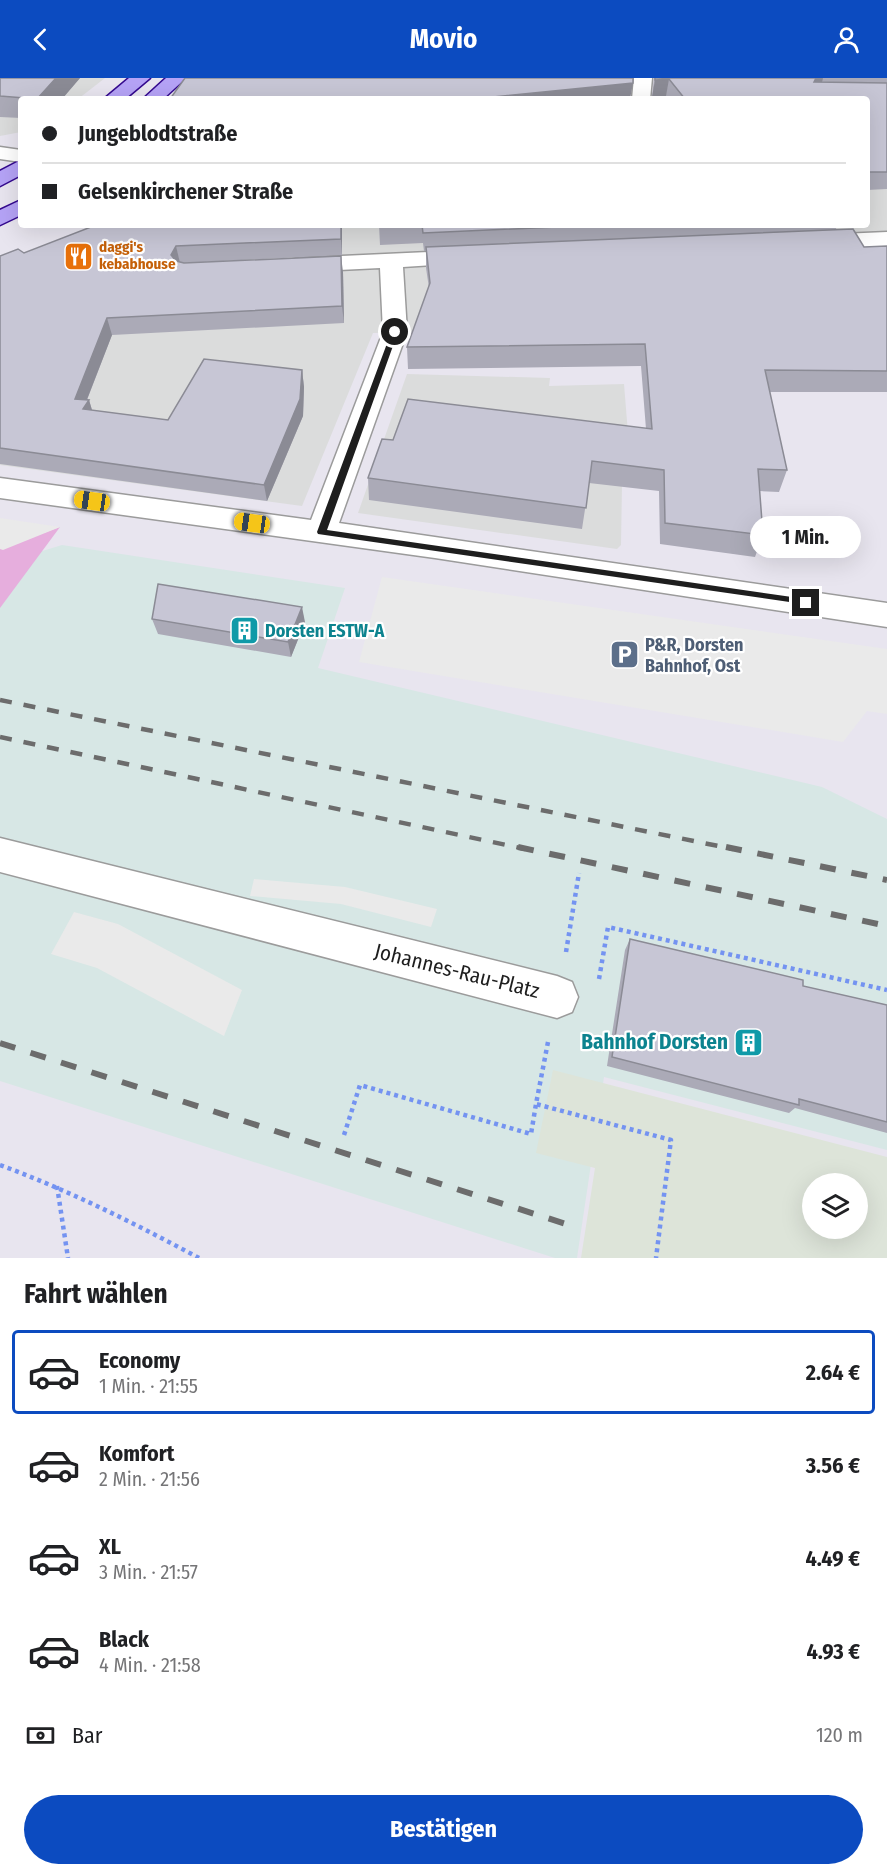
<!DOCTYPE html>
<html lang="de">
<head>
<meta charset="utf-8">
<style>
  :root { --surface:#fff; --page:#f6f6f6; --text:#202124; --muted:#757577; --line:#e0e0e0; --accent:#0c4bc0 }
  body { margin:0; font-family:"Fira Sans Condensed",sans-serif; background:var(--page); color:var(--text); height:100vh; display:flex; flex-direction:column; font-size:22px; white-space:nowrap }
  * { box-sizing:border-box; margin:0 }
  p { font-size:20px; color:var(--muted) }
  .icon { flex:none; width:33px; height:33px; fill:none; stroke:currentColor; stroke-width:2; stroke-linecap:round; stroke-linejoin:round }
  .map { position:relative; height:1180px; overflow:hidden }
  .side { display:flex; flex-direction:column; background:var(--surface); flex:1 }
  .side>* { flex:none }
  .guide { position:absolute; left:18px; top:18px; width:852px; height:132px; border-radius:6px; box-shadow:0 6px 24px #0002; display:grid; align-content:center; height:132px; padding:0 24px; background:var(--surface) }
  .fabs { position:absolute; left:802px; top:1095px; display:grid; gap:12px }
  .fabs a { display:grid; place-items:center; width:66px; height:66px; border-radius:50%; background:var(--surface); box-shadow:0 6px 24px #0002; font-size:30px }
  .end { position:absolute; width:27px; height:27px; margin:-14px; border:8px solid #1e1e1e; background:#fff; box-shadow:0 0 0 3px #fff }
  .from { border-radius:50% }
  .bubble { position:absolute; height:42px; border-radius:21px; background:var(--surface); box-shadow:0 6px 24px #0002; font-size:20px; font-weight:700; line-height:42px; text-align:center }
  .car { position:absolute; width:18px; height:36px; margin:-18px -9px; border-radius:8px; box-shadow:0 0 4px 2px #0007; background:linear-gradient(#f5c518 24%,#345 0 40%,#f5c518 0 76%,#345 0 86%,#f5c518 0) }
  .guide b { display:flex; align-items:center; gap:21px; height:57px; font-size:22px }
  .guide b+b { border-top:2px solid var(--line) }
  .guide i { width:15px; height:15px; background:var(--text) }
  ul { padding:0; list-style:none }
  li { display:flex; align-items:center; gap:18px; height:84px; margin:0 12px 9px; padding:0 12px; border:3px solid transparent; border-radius:6px }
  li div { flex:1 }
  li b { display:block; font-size:22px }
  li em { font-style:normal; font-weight:700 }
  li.selected { border-color:var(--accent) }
  li>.icon { width:54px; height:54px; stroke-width:1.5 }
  h2 { padding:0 24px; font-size:27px; line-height:72px }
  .pay { display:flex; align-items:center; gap:15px; height:66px; padding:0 24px; font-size:22px }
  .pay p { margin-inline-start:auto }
  .primary-button { display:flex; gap:12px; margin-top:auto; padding:12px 24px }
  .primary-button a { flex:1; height:69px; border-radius:36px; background:var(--accent); color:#fff; font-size:24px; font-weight:700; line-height:69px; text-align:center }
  header { display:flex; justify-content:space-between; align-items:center; height:78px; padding:0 24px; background:var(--accent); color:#fff; font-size:27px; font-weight:700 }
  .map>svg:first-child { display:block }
  .residential { fill:#dbdcdc }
  .industrial { fill:#d7e7e5 }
  .grass { fill:#e6aedd }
  .parking { fill:#eaeaea }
  .plaza { fill:#dde4d9; fill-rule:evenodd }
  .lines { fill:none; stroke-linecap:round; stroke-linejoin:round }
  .street-casing { stroke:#9b9b9b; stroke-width:3 }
  .primary-casing { stroke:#34098f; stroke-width:3 }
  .path { stroke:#7493f1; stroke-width:4.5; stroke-dasharray:4 4; stroke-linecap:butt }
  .street { fill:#fff; fill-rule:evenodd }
  .primary { fill:#b5a3f6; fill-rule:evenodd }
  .rail-far1 { stroke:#6c6c6c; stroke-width:4.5; stroke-dasharray:12 12; stroke-linecap:butt }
  .rail { stroke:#6c6c6c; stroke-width:6; stroke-dasharray:16 16; stroke-linecap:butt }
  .wall { fill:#abaab7 }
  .shaded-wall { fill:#8b8b95 }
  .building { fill:#c7c6d5; stroke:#8b8b95; stroke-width:1.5 }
  .route { fill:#1e1e1e }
  .labels { text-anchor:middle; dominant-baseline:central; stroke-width:4.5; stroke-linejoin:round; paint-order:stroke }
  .far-food-label { font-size:15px; font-weight:bold; fill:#c56008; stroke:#fff; text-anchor:start }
  .culture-label { font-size:18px; font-weight:bold; fill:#0d838f; stroke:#fff; text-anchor:start }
  .service-label { font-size:18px; font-weight:bold; fill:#4e5e75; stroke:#fff; text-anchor:start }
  .near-street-label { font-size:21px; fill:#1e1e1e; stroke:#fff }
  .near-culture-label { font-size:21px; font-weight:bold; fill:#0d838f; stroke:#fff; text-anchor:end }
</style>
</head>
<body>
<header><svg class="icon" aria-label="back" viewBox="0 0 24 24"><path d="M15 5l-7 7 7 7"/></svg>Movio<svg class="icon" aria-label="person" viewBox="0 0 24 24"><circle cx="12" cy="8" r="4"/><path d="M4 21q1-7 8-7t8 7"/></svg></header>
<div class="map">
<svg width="887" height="1180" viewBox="0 0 887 1180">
  <rect width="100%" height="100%" fill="#e8e5ef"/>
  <g class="residential">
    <polygon points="0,0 105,0 78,21 21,21 21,54 0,58"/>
    <polygon points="887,37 887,248 698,248 373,255 302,428 0,387 0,196 134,147 867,147 867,39"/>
    <polygon points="407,296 550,300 549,308 624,306 632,405 622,406 621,467 617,471 358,435"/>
  </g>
  <polygon class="industrial" points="62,467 345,510 318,590 822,709 887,741 887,1072 604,999 577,1180 555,1180 0,1003 0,486"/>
  <polygon class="grass" points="60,449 0,530 0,471"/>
  <g class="parking">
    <polygon points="0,440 60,449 3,472 0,471"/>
    <polygon points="382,499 887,571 887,636 867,633 843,664 359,584"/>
    <polygon points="254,801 345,809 437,831 431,849 341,826 250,818"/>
    <polygon points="74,834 118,846 242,912 224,958 97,890 51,876"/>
  </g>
  <path class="plaza" d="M 553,992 L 887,1079 L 887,1180 L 581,1180 L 595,1090 L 536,1075 ZM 813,1106 L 858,1106 L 858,1150 L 813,1150 Z"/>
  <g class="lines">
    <defs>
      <g id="street">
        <polygon points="634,0 652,0 650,21 632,21"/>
        <polygon points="0,69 21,72 21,84 0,81"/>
        <polygon points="887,154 887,168 817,171 809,169 806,164 809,159 817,157"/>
        <polygon points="472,172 480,174 483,179 480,184 403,189 407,254 339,445 887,525 887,549 435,480 0,420 0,400 311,442 383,254 380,190 298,194 290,192 287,187 290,182 298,180"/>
        <polygon points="0,760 557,898 572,904 578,919 572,934 557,940 0,794"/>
      </g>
      <g id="primary">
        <polygon points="129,0 150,0 125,21 104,21"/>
        <polygon points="166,0 186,0 163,21 143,21"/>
        <polygon points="21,82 21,97 0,108 0,93"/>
        <polygon points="21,122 21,137 0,147 0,132"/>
      </g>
    </defs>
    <use href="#street" class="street-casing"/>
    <use href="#primary" class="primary-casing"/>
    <g class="path">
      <polyline points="566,874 579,795"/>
      <polyline points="599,901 608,849 887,912"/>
      <polyline points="548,964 536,1026 671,1062 656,1180"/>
      <polyline points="344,1057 360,1007 531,1056 536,1026"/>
      <path d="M 0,1087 C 70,1113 134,1145 199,1180"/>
      <polyline points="57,1108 68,1180"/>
    </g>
    <use href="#street" class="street"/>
    <use href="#primary" class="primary"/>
    <g class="rail-far1">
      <polyline points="0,622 733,771"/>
      <polyline points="0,659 525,771"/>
    </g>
    <g class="rail">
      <polyline points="518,769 887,848"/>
      <polyline points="726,769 887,802"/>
      <polyline points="0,965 569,1147"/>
    </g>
  </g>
  <g class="wall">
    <polygon points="0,0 80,0 62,21 21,21 21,40 0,39"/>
    <polygon points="654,0 887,0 887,111 867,112 867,21 668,21 666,18 652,19"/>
    <polygon points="342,147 342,177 184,185 343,194 344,245 112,257 87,322 89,322 92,332 168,342 302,292 304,309 303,338 267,423 0,386 0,178 24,175"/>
    <polygon points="379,147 837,147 836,151 864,169 887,168 887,314 770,314 787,392 779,414 759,413 763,457 755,479 660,466 659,413 589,405 582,451 369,422 368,400 393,362 646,351 641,288 408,291 407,269 429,210 426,190 426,173 424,173 423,165 380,167"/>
    <polygon points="152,541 305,544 291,579 158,556"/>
    <polygon points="630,861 803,908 887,927 887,1055 795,1030 789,1035 607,988 625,872"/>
  </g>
  <g class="shaded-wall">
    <polygon points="56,0 80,0 62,21 37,21"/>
    <polygon points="816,0 823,0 820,13 814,4"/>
    <polygon points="669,1 666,18 652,19 655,2"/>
    <polygon points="633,5 630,21 474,21"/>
    <polygon points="341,147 342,147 342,177 341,161"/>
    <polygon points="176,168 180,185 175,193 171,177"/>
    <polygon points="341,178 343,194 344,245 342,228"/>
    <polygon points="107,240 112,257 84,329 89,322 94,339 89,348 75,321"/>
    <polygon points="302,292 304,309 303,338 267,423 264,407"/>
    <polygon points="302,529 305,544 291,579 288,564"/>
  </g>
  <g class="building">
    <polygon points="0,0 56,0 37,21 0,18"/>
    <polygon points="185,0 633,0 633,5 474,21 170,21"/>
    <polygon points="655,0 816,0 814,4 887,5 887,94 867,94 867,21 685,21 669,1 655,2"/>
    <polygon points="96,147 341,147 341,161 176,168 171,177 176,183 184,185 341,178 342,228 107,240 75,321 89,322 83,331 168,342 204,281 302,292 300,321 264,407 0,370 0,178 18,171 24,175"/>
    <polygon points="379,147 600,147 423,155 422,147 379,149"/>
    <polygon points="853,151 864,169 887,168 887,293 765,292 787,392 758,391 763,457 665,445 664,392 592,383 586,430 368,400 382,361 393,362 408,321 652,351 645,266 407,269 430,205 426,169"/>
    <polygon points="158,506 302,529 288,564 152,541"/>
    <polygon points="630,861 803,902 803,908 887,927 887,1044 799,1021 799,1027 612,979"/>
  </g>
  <polygon class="route" points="392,252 398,254 327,452 806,521 811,525 810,527 318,456 317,454"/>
  <defs>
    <symbol id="restaurant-square" viewBox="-11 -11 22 22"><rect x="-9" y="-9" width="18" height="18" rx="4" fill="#e8710a" stroke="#fff"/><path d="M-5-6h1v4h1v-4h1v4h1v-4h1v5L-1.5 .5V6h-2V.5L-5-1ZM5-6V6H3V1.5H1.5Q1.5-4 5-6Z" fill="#fff"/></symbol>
    <symbol id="building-square" viewBox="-11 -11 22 22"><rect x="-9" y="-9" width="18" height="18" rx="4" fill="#0f9aa8" stroke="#fff"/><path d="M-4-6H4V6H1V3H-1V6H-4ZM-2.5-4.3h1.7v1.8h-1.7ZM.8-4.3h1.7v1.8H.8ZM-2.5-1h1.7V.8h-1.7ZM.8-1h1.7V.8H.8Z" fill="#fff"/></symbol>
    <symbol id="parking-square" viewBox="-11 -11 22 22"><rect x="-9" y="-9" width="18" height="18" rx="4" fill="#5c6f8a" stroke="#fff"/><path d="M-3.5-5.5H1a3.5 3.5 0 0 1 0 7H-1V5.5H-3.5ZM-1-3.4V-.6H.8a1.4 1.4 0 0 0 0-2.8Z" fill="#fff"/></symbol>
  </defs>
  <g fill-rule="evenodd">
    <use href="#restaurant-square" x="62" y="162" width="33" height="33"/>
    <use href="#building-square" x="228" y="536" width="33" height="33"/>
    <use href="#parking-square" x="608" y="560" width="33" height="33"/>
    <use href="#building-square" x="732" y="948" width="33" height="33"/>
  </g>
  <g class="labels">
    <g class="far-food-label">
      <text x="99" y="169">daggi's<tspan x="99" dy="17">kebabhouse</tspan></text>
    </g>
    <g class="culture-label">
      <text x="265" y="553">Dorsten ESTW-A</text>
    </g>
    <g class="service-label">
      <text x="645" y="567">P&amp;R, Dorsten<tspan x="645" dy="21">Bahnhof, Ost</tspan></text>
    </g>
    <g class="near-street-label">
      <text transform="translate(457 893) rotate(14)">Johannes-Rau-Platz</text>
    </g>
    <g class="near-culture-label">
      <text x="728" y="964">Bahnhof Dorsten</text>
    </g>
  </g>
</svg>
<div class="fabs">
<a><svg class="icon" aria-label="layers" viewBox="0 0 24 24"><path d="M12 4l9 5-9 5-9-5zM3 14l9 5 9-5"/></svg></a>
</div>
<i class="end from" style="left:395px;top:254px"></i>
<i class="end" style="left:806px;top:525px"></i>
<div class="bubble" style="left:750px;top:438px;width:111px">1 Min.</div>
<i class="car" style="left:92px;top:423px;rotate:278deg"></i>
<i class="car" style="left:252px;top:445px;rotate:278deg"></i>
<div class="guide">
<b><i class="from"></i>Jungeblodtstraße</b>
<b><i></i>Gelsenkirchener Straße</b>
</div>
</div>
<section class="side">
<h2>Fahrt wählen</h2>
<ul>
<li class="selected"><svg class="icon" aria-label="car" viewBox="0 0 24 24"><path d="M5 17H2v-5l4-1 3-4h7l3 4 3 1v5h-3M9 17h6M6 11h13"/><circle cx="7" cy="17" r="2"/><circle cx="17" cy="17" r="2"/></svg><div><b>Economy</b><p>1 Min. · 21:55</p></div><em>2.64 €</em></li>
<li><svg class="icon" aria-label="car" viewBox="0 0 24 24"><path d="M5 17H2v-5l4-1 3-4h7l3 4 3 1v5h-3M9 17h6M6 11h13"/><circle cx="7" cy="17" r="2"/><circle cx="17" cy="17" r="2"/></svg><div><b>Komfort</b><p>2 Min. · 21:56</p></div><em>3.56 €</em></li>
<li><svg class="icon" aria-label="car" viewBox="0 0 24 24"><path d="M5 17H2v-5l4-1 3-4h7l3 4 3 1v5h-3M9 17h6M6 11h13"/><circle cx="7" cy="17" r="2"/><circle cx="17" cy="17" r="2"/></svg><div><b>XL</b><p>3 Min. · 21:57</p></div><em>4.49 €</em></li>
<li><svg class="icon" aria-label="car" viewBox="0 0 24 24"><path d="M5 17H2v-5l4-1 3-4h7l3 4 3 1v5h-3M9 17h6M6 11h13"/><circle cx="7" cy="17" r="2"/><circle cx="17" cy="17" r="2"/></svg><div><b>Black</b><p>4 Min. · 21:58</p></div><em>4.93 €</em></li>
</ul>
<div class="pay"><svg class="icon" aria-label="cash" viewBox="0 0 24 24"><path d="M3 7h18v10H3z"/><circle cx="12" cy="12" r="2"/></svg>Bar<p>120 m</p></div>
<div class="primary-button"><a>Bestätigen</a></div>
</section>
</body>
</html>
